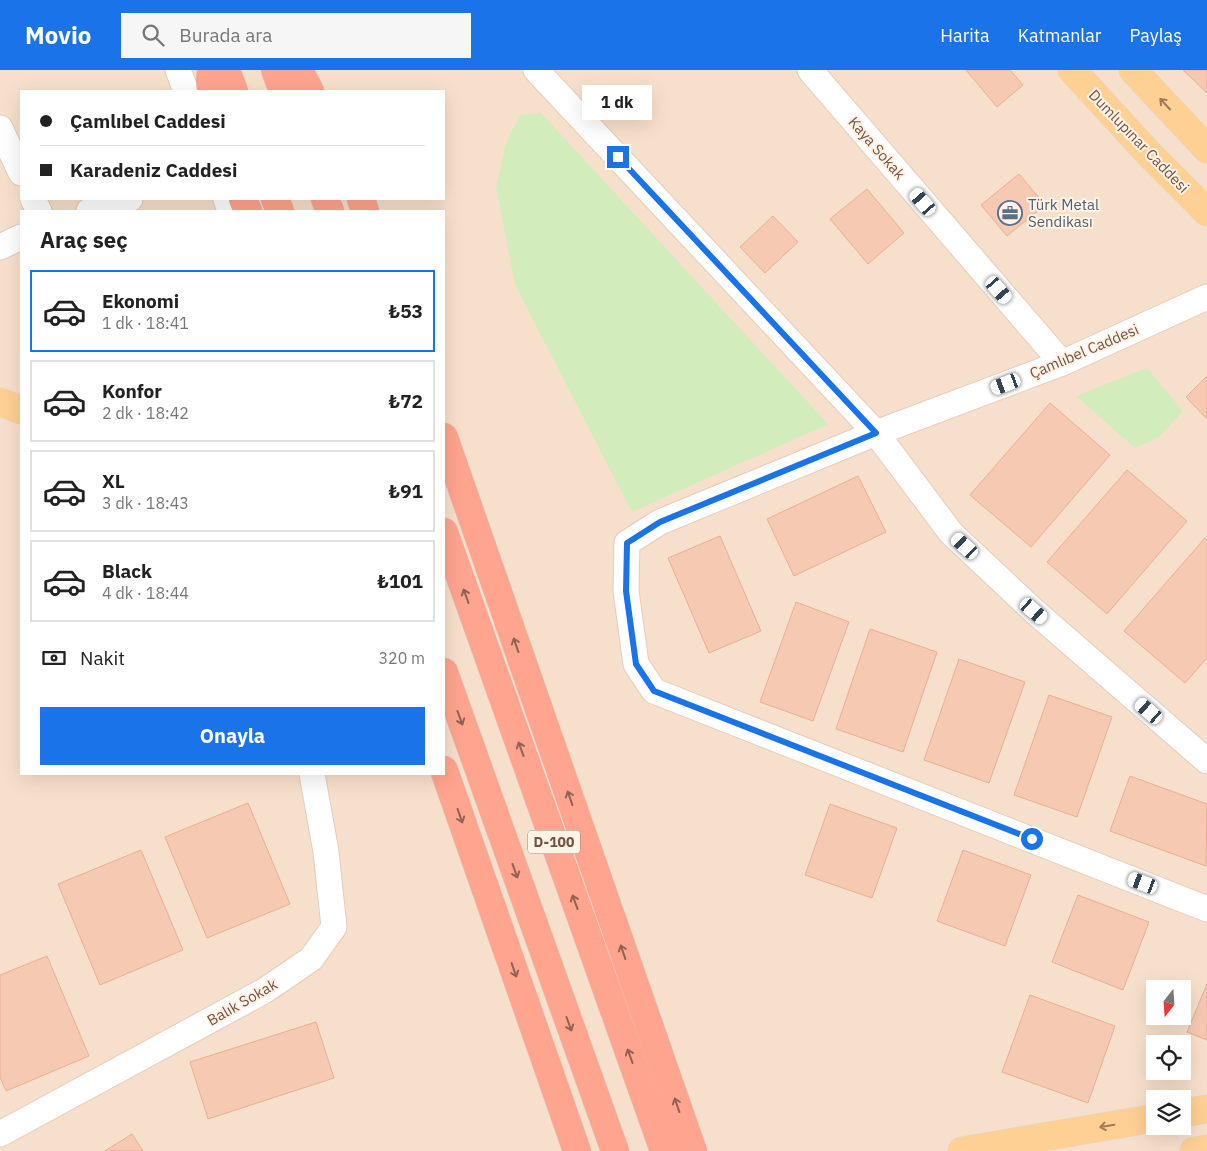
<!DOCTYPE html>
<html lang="tr">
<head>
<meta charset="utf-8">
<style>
  :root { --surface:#fff; --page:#f6f6f6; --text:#222; --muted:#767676; --line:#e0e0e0; --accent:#1a73e8 }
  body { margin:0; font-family:"IBM Plex Sans",sans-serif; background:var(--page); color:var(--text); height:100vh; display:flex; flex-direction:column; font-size:19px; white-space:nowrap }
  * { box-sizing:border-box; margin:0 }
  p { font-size:16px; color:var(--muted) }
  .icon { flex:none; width:28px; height:28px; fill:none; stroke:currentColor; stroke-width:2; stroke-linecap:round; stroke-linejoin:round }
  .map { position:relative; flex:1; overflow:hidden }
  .panel { position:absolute; left:20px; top:140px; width:425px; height:565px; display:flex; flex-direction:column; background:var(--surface); border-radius:0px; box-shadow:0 5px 20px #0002 }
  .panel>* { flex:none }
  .hud { position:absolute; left:20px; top:20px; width:425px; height:110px; border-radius:0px; box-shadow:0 5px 20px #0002; display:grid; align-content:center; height:110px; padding:0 20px; background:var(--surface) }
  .needle { width:32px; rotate:197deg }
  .controls { position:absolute; left:1146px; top:910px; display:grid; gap:10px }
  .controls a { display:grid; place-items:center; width:45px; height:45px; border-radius:0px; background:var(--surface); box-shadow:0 5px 20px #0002; font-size:25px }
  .end { position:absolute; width:22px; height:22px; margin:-11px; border:6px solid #1a73e8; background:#fff; box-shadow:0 0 0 2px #fff }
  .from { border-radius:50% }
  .bubble { position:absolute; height:35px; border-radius:0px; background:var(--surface); box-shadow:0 5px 20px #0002; font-size:16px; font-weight:700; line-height:35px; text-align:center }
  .car { position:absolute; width:15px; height:30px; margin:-15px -8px; border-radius:6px; box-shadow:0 0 4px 1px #0007; background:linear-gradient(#fff 24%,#345 0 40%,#fff 0 76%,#345 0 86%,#fff 0) }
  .hud b { display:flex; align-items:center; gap:18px; height:48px; font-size:19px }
  .hud b+b { border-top:1px solid var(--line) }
  .hud i { width:12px; height:12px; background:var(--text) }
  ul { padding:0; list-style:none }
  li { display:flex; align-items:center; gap:15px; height:82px; margin:0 10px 8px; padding:0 10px; border:2px solid var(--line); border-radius:0px }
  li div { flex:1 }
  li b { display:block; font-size:19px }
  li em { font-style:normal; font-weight:700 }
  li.selected { border-color:var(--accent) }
  li>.icon { width:45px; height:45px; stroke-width:1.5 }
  h2 { padding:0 20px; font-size:22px; line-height:60px }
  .pay { display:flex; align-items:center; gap:12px; height:55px; padding:0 20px; font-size:19px }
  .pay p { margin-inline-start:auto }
  .primary-button { display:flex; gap:10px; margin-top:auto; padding:10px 20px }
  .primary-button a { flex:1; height:58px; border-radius:0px; background:var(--accent); color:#fff; font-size:20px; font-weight:700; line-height:58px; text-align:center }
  header { display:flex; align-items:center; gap:30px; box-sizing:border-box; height:70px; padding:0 25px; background:var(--accent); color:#fff }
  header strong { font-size:24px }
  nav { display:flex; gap:28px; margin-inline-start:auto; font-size:18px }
  .search { width:350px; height:45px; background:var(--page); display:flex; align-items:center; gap:12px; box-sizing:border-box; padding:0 18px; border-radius:0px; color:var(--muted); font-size:19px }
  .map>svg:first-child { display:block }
  .residential { fill:#f7e0cb; fill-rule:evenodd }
  .green { fill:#d2ecbb }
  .building { fill:#f6c9b3; stroke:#eaad91 }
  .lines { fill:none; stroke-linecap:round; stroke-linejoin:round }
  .minor-casing { stroke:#e5ccbc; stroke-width:27 }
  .major-casing { stroke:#ded5d2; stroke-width:29 }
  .highway-casing { stroke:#ded5d2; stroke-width:29 }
  .minor { stroke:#fff; stroke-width:25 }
  .major { stroke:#ffd094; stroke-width:28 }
  .highway { stroke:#ffa48e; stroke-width:28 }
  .oneway { stroke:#9f785c }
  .oneway2 { stroke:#916253 }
  .route { stroke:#1a73e8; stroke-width:6 }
  .labels { text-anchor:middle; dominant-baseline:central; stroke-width:4; stroke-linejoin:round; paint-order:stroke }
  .shield { fill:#fff3e6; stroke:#9f8275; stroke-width:1 }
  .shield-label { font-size:14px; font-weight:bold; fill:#765244 }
  .street-label { font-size:15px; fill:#765244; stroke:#fff3e6 }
  .service-label { font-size:15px; fill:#4e5e75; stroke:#fff3e6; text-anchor:start }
</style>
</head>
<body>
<header>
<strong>Movio</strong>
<div class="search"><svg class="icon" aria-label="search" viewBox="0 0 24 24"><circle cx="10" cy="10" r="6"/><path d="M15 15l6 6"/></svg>Burada ara</div>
<nav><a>Harita</a><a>Katmanlar</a><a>Paylaş</a></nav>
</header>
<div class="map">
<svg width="1207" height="1081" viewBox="0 0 1207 1081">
  <rect width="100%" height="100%" fill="#feefdd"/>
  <path class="residential" d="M 0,0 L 1207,0 L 1207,1081 L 0,1081 ZM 21,21 L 444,21 L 444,129 L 21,129 ZM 21,141 L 444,141 L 444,704 L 21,704 ZM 1155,919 L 1182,919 L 1182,946 L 1155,946 ZM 1155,974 L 1182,974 L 1182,1001 L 1155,1001 ZM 1155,1029 L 1182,1029 L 1182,1056 L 1155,1056 Z"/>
  <g class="green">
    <polygon points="541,43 828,354 632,442 515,215 496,117 506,73 520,45"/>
    <polygon points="1147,298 1183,341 1159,367 1135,378 1076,326"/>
  </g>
  <g class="building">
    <polygon points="966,0 1010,0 1023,15 997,37"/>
    <polygon points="1183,0 1207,0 1207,23"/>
    <polygon points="1019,104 1045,135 1007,166 981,135"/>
    <polygon points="867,119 904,163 868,194 830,149"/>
    <polygon points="773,146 798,172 765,203 740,177"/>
    <polygon points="1207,306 1207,349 1186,327"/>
    <polygon points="1050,333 1110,385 1031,477 970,425"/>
    <polygon points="1127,400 1187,451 1107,544 1047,492"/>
    <polygon points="858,406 886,462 794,506 767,449"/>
    <polygon points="720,466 761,561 709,583 668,488"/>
    <polygon points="1205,468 1207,470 1207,588 1185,613 1124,561"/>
    <polygon points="796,532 849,552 813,651 760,632"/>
    <polygon points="870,559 937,582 903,682 836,659"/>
    <polygon points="959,589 1025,612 989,713 924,690"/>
    <polygon points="1049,625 1112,647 1077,747 1014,725"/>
    <polygon points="1130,706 1207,734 1206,796 1110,761"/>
    <polygon points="248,733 290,834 207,868 165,767"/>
    <polygon points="830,734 897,758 872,828 805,805"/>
    <polygon points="141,780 183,880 100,915 58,814"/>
    <polygon points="963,780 1031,805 1005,876 937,851"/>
    <polygon points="1078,825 1149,852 1123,920 1052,892"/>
    <polygon points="47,886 89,986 6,1021 0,1007 0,905"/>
    <polygon points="1207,914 1207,970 1187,962"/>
    <polygon points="1030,925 1115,956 1088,1033 1002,1002"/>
    <polygon points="316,952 334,1008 208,1049 190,992"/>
    <polygon points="132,1064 143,1081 105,1081"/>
  </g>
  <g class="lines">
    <defs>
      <g id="minor">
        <polyline points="178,0 186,21"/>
        <polyline points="536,0 876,363 951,463 1034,541 1207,691"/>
        <polyline points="810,0 1062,293"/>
        <polyline points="0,58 21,103"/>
        <polyline points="33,129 39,141"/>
        <polyline points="226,129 230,141"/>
        <polyline points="89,141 130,129"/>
        <polyline points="0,177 21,167"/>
        <polyline points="1207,227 1062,293 876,363 660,452 627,473 626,521 636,594 654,621 1207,839"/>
        <polyline points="0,1064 264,921 311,889 334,857 326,782 312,704"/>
      </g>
      <g id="major">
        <polyline points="1072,0 1151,86 1207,142"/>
        <polyline points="1133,0 1207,79"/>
        <polyline points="0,332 21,340"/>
        <polyline points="1182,1043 1207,1039"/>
        <polyline points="962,1081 1155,1048"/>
        <polyline points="1194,1081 1207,1079"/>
      </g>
      <g id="highway">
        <polyline points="211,0 210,11 211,21"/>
        <polyline points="226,0 234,21"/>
        <polyline points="275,0 283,21"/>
        <polyline points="299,0 310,21"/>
        <polyline points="243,129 248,141"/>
        <polyline points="275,129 280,141"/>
        <polyline points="325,129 330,141"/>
        <polyline points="361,129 365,141"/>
        <polyline points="444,367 693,1081"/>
        <polyline points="444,462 664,1081"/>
        <polyline points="444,602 615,1081"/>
        <polyline points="444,700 577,1081"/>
      </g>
    </defs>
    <use href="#minor" class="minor-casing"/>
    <use href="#major" class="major-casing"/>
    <use href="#highway" class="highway-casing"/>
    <use href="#minor" class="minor"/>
    <use href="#major" class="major"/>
    <use href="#highway" class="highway"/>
  </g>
  <defs><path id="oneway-shaft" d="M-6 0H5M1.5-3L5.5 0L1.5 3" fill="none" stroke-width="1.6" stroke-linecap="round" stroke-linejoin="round" transform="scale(1.25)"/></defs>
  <g class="oneway">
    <use href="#oneway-shaft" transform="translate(1165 34) rotate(-133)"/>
    <use href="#oneway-shaft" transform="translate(1107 1056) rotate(170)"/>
  </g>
  <g class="oneway2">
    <use href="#oneway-shaft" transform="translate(466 526) rotate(-110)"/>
    <use href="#oneway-shaft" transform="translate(516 575) rotate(-109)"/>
    <use href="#oneway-shaft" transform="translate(460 648) rotate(70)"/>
    <use href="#oneway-shaft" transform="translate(521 679) rotate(-110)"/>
    <use href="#oneway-shaft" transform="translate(570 728) rotate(-109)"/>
    <use href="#oneway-shaft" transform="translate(460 746) rotate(71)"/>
    <use href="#oneway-shaft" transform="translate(515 801) rotate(70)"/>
    <use href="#oneway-shaft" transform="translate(575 832) rotate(-110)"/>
    <use href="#oneway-shaft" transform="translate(623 882) rotate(-109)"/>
    <use href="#oneway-shaft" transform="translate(514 900) rotate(71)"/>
    <use href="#oneway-shaft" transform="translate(569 954) rotate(70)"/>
    <use href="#oneway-shaft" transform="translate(630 986) rotate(-110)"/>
    <use href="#oneway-shaft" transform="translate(677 1035) rotate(-109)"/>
  </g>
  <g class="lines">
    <polyline class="route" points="618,87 876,363 660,452 627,473 626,521 636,594 654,621 1032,769"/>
  </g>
  <defs>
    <symbol id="office-ring" viewBox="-11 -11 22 22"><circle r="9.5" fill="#fff3e6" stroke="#5c6f8a" stroke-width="1.5"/><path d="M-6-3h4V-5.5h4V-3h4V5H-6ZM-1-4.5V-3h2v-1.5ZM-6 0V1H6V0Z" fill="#5c6f8a"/></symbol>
  </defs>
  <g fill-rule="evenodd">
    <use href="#office-ring" x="996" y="129" width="28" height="28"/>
  </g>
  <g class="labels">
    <rect class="shield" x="528" y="760.5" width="52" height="23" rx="4"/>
    <g class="shield-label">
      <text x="554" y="772">D-100</text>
    </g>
    <g class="street-label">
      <text transform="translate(1139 71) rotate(46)">Dumlupınar Caddesi</text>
      <text transform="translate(877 78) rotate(49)">Kaya Sokak</text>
      <text transform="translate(1084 281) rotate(-23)">Çamlıbel Caddesi</text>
      <text transform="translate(242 932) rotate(-30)">Balık Sokak</text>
    </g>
    <g class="service-label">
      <text x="1028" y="134">Türk Metal<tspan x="1028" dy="17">Sendikası</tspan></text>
    </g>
  </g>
</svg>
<div class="controls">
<a><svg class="needle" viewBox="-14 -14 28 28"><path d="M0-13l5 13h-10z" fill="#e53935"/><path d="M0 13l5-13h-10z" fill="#767676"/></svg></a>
<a><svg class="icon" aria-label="locate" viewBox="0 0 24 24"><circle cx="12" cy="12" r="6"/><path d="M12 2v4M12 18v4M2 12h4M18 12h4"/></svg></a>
<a><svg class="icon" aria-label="layers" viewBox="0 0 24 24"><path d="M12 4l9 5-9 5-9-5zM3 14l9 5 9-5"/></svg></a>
</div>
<i class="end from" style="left:1032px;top:769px"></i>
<i class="end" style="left:618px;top:87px"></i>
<div class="bubble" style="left:582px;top:15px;width:70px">1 dk</div>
<i class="car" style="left:923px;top:132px;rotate:319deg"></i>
<i class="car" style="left:999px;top:220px;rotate:139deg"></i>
<i class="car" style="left:1006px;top:314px;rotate:249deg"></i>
<i class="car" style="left:965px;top:476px;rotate:313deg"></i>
<i class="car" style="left:1034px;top:541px;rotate:131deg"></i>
<i class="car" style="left:1149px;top:641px;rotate:311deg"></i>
<i class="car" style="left:1143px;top:813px;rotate:291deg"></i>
<div class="hud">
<b><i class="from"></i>Çamlıbel Caddesi</b>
<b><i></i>Karadeniz Caddesi</b>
</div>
<section class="panel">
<h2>Araç seç</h2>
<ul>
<li class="selected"><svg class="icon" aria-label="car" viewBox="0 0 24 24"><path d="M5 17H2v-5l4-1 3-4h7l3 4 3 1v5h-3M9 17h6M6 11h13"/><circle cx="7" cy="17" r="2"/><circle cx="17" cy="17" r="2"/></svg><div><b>Ekonomi</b><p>1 dk · 18:41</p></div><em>₺53</em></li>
<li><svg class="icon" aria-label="car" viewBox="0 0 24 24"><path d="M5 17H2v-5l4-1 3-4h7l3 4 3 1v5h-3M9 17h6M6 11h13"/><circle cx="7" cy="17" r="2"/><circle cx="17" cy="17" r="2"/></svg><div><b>Konfor</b><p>2 dk · 18:42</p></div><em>₺72</em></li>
<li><svg class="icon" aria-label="car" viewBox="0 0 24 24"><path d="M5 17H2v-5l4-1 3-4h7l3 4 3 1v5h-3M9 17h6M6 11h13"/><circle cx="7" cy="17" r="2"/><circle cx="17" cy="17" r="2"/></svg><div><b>XL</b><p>3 dk · 18:43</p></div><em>₺91</em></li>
<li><svg class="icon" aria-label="car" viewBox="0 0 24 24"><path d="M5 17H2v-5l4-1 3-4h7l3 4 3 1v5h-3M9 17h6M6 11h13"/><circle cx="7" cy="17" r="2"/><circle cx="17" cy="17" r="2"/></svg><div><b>Black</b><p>4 dk · 18:44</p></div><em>₺101</em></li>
</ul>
<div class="pay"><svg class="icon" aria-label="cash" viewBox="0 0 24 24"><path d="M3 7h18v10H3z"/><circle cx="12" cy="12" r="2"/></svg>Nakit<p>320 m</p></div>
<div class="primary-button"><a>Onayla</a></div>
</section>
</div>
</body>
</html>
